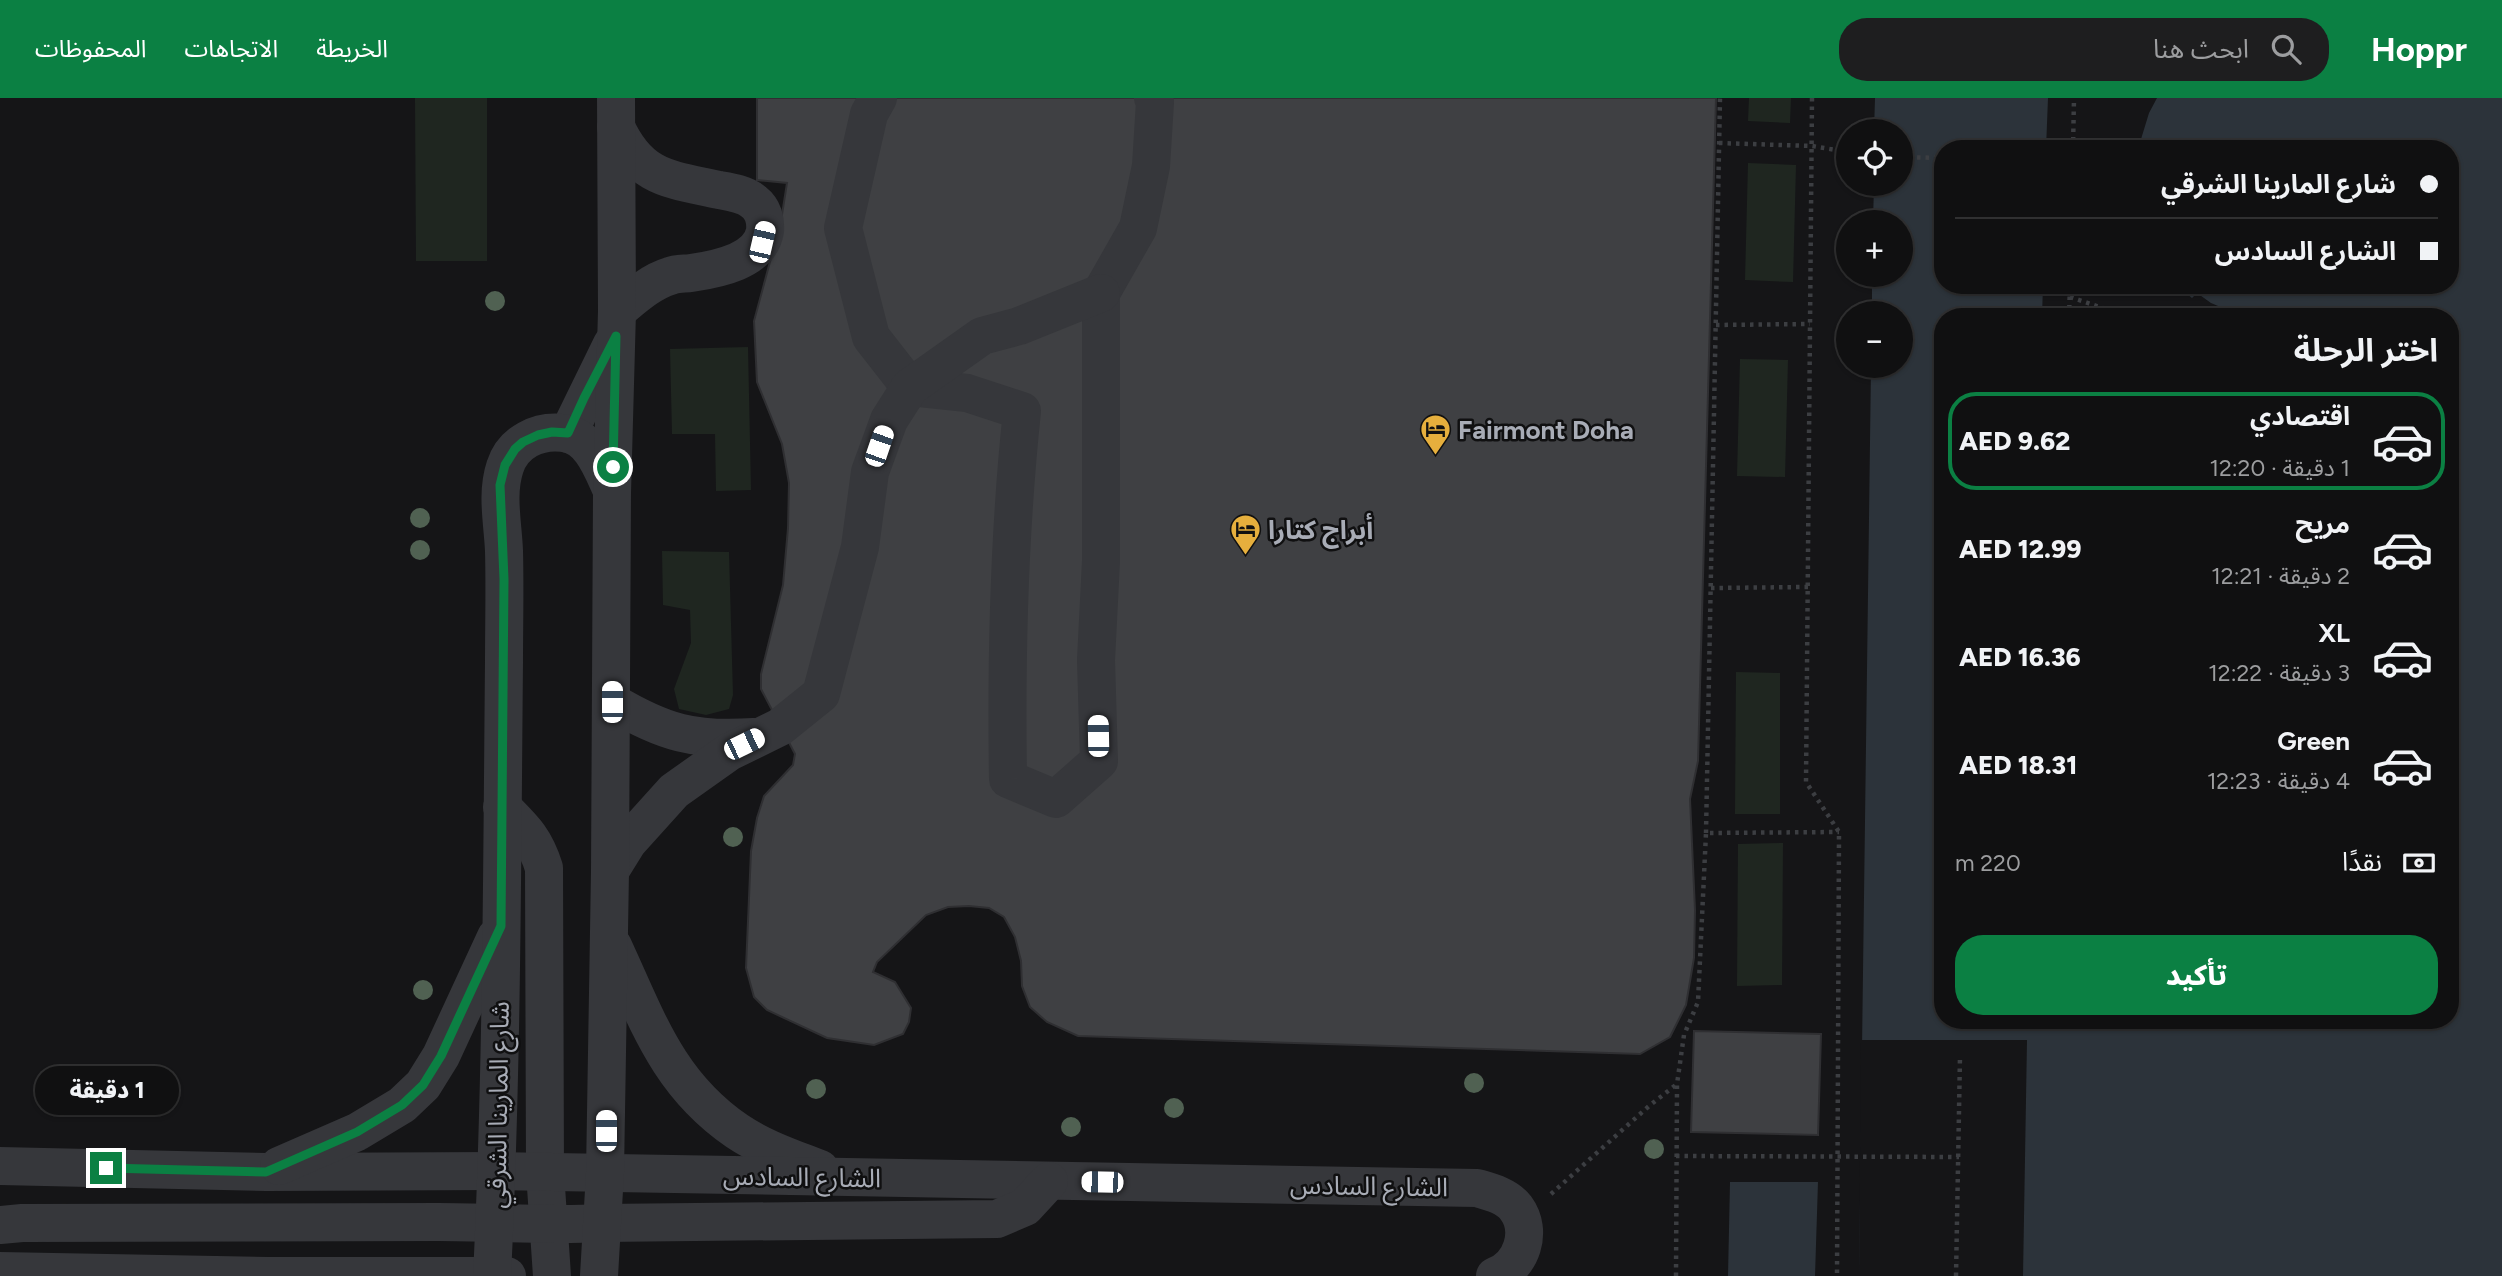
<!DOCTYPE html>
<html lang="ar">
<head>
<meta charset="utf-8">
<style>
  :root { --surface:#101011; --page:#1e1e1f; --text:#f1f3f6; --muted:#9c9d9f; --line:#303031; --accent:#0b8043 }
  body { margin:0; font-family:Figtree,"Noto Sans Arabic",sans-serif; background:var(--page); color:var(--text); direction:rtl; height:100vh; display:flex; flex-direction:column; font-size:26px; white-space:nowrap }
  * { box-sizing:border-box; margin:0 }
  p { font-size:23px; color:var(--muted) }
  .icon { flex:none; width:38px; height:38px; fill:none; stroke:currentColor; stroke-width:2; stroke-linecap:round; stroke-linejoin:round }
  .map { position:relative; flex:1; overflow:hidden; direction:ltr }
  .side { position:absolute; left:1934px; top:210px; width:525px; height:721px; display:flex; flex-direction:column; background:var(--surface); border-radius:28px; box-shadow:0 2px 5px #0004,0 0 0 2px var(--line); direction:rtl }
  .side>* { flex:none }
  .banner { position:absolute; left:1934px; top:42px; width:525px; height:154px; border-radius:28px; box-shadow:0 2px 5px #0004,0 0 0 2px var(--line); direction:rtl; display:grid; align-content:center; height:154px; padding:0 21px; background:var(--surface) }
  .fabs { position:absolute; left:1836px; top:21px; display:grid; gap:14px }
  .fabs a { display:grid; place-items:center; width:77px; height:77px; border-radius:50%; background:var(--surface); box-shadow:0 2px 5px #0004,0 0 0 2px var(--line); font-size:35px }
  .end { position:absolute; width:32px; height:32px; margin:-16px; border:9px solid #0b8043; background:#fff; box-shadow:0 0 0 4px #fff }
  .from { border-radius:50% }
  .bubble { position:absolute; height:49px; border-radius:24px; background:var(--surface); box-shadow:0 2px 5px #0004,0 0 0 2px var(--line); font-size:23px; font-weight:800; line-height:49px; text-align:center; direction:rtl }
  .car { position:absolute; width:21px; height:42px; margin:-21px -10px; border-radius:9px; box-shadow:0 0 5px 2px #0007; background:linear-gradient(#fff 24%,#345 0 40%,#fff 0 76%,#345 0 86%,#fff 0) }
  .banner b { display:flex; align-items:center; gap:24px; height:66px; font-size:26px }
  .banner b+b { border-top:2px solid var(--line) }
  .banner i { width:18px; height:18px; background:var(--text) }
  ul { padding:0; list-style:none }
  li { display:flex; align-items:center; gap:21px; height:98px; margin:0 14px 10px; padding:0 7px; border:4px solid transparent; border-radius:28px }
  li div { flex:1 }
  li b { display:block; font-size:26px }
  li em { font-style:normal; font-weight:800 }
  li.on { border-color:var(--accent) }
  li>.icon { width:63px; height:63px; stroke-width:1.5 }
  h2 { padding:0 21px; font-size:32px; line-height:84px }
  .pay { display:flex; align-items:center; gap:18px; height:77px; padding:0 21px; font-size:26px }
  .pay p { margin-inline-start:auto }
  .primary-button { display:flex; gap:14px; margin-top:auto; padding:14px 21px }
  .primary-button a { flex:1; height:80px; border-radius:28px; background:var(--accent); color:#fff; font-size:28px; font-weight:800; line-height:80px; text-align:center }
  header { display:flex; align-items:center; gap:42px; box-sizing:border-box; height:98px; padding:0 35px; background:var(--accent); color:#fff }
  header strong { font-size:33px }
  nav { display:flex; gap:38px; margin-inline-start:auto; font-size:24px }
  .search { width:490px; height:63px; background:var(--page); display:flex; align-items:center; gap:18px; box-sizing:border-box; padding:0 24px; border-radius:28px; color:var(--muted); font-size:26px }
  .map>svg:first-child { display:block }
  .green { fill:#1f2620 }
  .water { fill:#2c333a; fill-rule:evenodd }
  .pier { fill:#151517 }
  .building { fill:#3f4043; stroke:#2f2f32; stroke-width:2 }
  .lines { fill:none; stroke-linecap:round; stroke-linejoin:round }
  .path { stroke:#3c3e42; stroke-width:4.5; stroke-dasharray:3.5 5; stroke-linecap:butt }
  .minor { stroke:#36373b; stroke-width:38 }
  .tree { fill:#506152 }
  .route { stroke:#0b8043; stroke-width:9 }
  .labels { text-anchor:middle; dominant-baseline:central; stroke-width:5; stroke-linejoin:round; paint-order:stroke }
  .poi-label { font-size:26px; font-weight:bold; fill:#a8acb6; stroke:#101011; text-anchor:start }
  .street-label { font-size:26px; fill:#a8acb6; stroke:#101011 }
</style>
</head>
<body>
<header>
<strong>Hoppr</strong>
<div class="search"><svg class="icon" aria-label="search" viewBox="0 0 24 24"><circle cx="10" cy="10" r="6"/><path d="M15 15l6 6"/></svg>ابحث هنا</div>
<nav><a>الخريطة</a><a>الاتجاهات</a><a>المحفوظات</a></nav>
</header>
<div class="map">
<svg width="2502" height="1178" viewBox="0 0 2502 1178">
  <rect width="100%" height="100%" fill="#151517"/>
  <g class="green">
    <polygon points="415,0 487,0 487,163 416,163"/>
    <polygon points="1749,0 1791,0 1790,25 1748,23"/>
    <polygon points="1748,65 1796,67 1793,184 1745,182"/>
    <polygon points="748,249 751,392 716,393 715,336 672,336 670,251"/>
    <polygon points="1740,261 1788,262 1785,379 1737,378"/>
    <polygon points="662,453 729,454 733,597 729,611 706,617 679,611 674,591 691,545 690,512 663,507"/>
    <polygon points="1736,574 1780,575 1780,716 1735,716"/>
    <polygon points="1783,745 1782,887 1737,888 1738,746"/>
  </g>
  <g class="water">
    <path d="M 1875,0 L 2502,0 L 2502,1178 L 1859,1178 L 1871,268 L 1900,268 L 1900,215 L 1872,215 L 1872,177 L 1900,177 L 1900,124 L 1873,124 L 1874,86 L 1900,86 L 1900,33 L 1874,33 ZM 1942,51 L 2450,51 L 2450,187 L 1942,187 ZM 1942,219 L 2450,219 L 2450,922 L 1942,922 Z"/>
    <polygon points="1730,1084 1818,1084 1815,1178 1728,1178"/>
  </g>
  <g class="pier">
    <polygon points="2048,0 2157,0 2149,15 2138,51 2046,51"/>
    <polygon points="2043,187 2176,187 2192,200 2197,195 2211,205 2244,219 2042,219"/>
    <polygon points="1861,942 2027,942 2023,1178 1859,1178"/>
  </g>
  <g class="building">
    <polygon points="757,0 1716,0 1698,663 1690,701 1695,812 1694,860 1686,907 1670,939 1640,956 1078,938 1047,924 1030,909 1022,888 1021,863 1015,839 1004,819 989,810 969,808 948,809 926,817 877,864 873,874 895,884 911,910 909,924 903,936 874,947 827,940 767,912 754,899 746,870 751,753 757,720 764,698 793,667 795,656 761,591 761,576 783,487 788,430 789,385 782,346 757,284 754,223 781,123 787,85 757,82"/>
    <polygon points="1694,933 1821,936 1818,1037 1691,1034"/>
  </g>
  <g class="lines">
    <g class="path">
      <polyline points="1812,0 1806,684 1839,734 1837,1178"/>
      <polyline points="1719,45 1812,48 1848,54"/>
      <polyline points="2073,51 2074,0"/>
      <polyline points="1900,59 1942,60"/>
      <polyline points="2070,199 2129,219"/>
      <polyline points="2069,219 2070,187"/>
      <polyline points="1716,227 1810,226"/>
      <polyline points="1711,490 1808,489"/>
      <polyline points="1706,735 1720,0"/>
      <polyline points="1676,1058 1959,1059"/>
      <polyline points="1551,1096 1649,1008 1677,986"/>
      <polyline points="1676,1178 1677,986 1684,937 1698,904 1706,735 1839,734"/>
      <polyline points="1956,1178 1960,958"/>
    </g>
    <g class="minor">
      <path d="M 878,0 L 869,16 L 843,130 L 871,239 L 910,289 L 967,295 L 1022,313 C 1009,435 1006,558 1008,681 L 1056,701 L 1099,663 L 1096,562 L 1101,463 L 1101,195 L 1138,130 L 1151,68 L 1155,4 L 1153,0"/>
      <path d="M 616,29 C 640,81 669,81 719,92 C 731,94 745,96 754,104 C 763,111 766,122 765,133 C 760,163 718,171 691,175 C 685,176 677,175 670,178 C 650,184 633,200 617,213"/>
      <polyline points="568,336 612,246"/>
      <path d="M 612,604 C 664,635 694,643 754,639"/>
      <path d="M 502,709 C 524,731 535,741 544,770 L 545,1074 L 552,1178"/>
      <polyline points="610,773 628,744 674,693 729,654 780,629 821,596 860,449 870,374 889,322 910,289 982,238 1019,228 1101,195"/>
      <path d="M 613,848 C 647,921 667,985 737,1033 C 762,1050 792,1060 820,1071"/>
      <path d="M 0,1068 L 266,1074 L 498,1073 L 1477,1090 C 1491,1094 1507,1098 1516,1110 C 1533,1133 1522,1168 1495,1178"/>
      <polyline points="279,1068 357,1034 402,1007 423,987 441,958 496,839"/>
      <path d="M 0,1127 L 22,1125 L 439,1124 C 493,1124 547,1128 602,1125 L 997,1121 L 1025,1109 L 1049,1083"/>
      <polyline points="0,1173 268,1178 507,1178"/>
      <path d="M 492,1178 C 502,974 502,769 504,564 C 504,527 505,490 504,453 C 503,426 496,396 505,369 C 513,344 538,332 563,335 C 591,338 602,371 612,393"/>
      <polyline points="599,1178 605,1075 610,773 612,395 617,213 616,0"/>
    </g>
  </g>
  <g class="tree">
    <circle cx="495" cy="203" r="10"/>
    <circle cx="420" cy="420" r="10"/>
    <circle cx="420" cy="452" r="10"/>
    <circle cx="733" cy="739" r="10"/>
    <circle cx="423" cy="892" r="10"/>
    <circle cx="1474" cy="985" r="10"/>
    <circle cx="816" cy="991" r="10"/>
    <circle cx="1174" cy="1010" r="10"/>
    <circle cx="1071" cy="1029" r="10"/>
    <circle cx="1654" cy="1051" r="10"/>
  </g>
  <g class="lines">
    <polyline class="route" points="106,1070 266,1074 357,1034 402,1007 423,987 441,958 501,828 504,481 500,387 505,367 515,351 523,344 538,337 552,334 568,335 584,300 616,238 613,369"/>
  </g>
  <defs>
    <symbol id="hotel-pin" viewBox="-11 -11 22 30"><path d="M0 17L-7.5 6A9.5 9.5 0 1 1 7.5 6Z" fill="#e6af3d" stroke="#101011"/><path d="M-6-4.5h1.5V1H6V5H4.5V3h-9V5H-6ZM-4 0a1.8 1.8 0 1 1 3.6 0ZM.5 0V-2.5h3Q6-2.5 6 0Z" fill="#111"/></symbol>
  </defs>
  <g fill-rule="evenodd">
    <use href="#hotel-pin" x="1418" y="314" width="35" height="47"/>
    <use href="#hotel-pin" x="1228" y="414" width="35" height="47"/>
  </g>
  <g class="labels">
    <g class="poi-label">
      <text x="1458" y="332">Fairmont Doha</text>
      <text x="1268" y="432">أبراج كتارا</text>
    </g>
    <g class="street-label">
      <text transform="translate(498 1007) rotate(-89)">شارع المارينا الشرقي</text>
      <text transform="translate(802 1079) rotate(1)">الشارع السادس</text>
      <text transform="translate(1369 1088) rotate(1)">الشارع السادس</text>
    </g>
  </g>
</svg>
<div class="fabs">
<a><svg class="icon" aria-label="locate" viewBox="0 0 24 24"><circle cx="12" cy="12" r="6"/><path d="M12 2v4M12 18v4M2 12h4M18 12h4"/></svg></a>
<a>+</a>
<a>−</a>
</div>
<i class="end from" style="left:613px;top:369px"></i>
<i class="end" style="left:106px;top:1070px"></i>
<div class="bubble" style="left:35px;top:968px;width:144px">1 دقيقة</div>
<i class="car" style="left:762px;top:144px;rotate:13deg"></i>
<i class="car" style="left:879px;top:348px;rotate:19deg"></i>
<i class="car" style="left:612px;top:604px;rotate:0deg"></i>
<i class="car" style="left:1098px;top:638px;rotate:359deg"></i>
<i class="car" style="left:744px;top:646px;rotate:64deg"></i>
<i class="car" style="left:606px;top:1033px;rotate:0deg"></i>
<i class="car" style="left:1102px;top:1084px;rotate:271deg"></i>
<div class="banner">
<b><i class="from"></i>شارع المارينا الشرقي</b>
<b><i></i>الشارع السادس</b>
</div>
<section class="side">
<h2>اختر الرحلة</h2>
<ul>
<li class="on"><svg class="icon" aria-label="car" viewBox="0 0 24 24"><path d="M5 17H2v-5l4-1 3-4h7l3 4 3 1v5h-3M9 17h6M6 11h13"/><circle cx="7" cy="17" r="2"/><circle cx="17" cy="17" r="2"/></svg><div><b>اقتصادي</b><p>1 دقيقة · 12:20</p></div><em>AED 9.62</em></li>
<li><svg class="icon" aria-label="car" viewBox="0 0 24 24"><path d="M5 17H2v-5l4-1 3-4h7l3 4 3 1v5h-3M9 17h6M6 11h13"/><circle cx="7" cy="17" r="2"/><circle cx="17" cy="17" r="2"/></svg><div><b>مريح</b><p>2 دقيقة · 12:21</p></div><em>AED 12.99</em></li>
<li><svg class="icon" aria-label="car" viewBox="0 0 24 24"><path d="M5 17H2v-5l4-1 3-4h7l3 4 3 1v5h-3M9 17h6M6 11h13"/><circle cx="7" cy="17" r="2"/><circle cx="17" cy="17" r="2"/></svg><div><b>XL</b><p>3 دقيقة · 12:22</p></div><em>AED 16.36</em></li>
<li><svg class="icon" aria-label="car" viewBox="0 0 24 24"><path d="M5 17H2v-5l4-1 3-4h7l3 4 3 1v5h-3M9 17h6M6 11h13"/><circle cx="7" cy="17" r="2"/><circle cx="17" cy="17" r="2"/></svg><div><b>Green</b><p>4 دقيقة · 12:23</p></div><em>AED 18.31</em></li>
</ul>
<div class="pay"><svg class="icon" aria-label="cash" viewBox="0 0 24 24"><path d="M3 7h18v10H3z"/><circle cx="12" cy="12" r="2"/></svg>نقدًا<p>220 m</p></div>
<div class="primary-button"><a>تأكيد</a></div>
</section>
</div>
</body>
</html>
